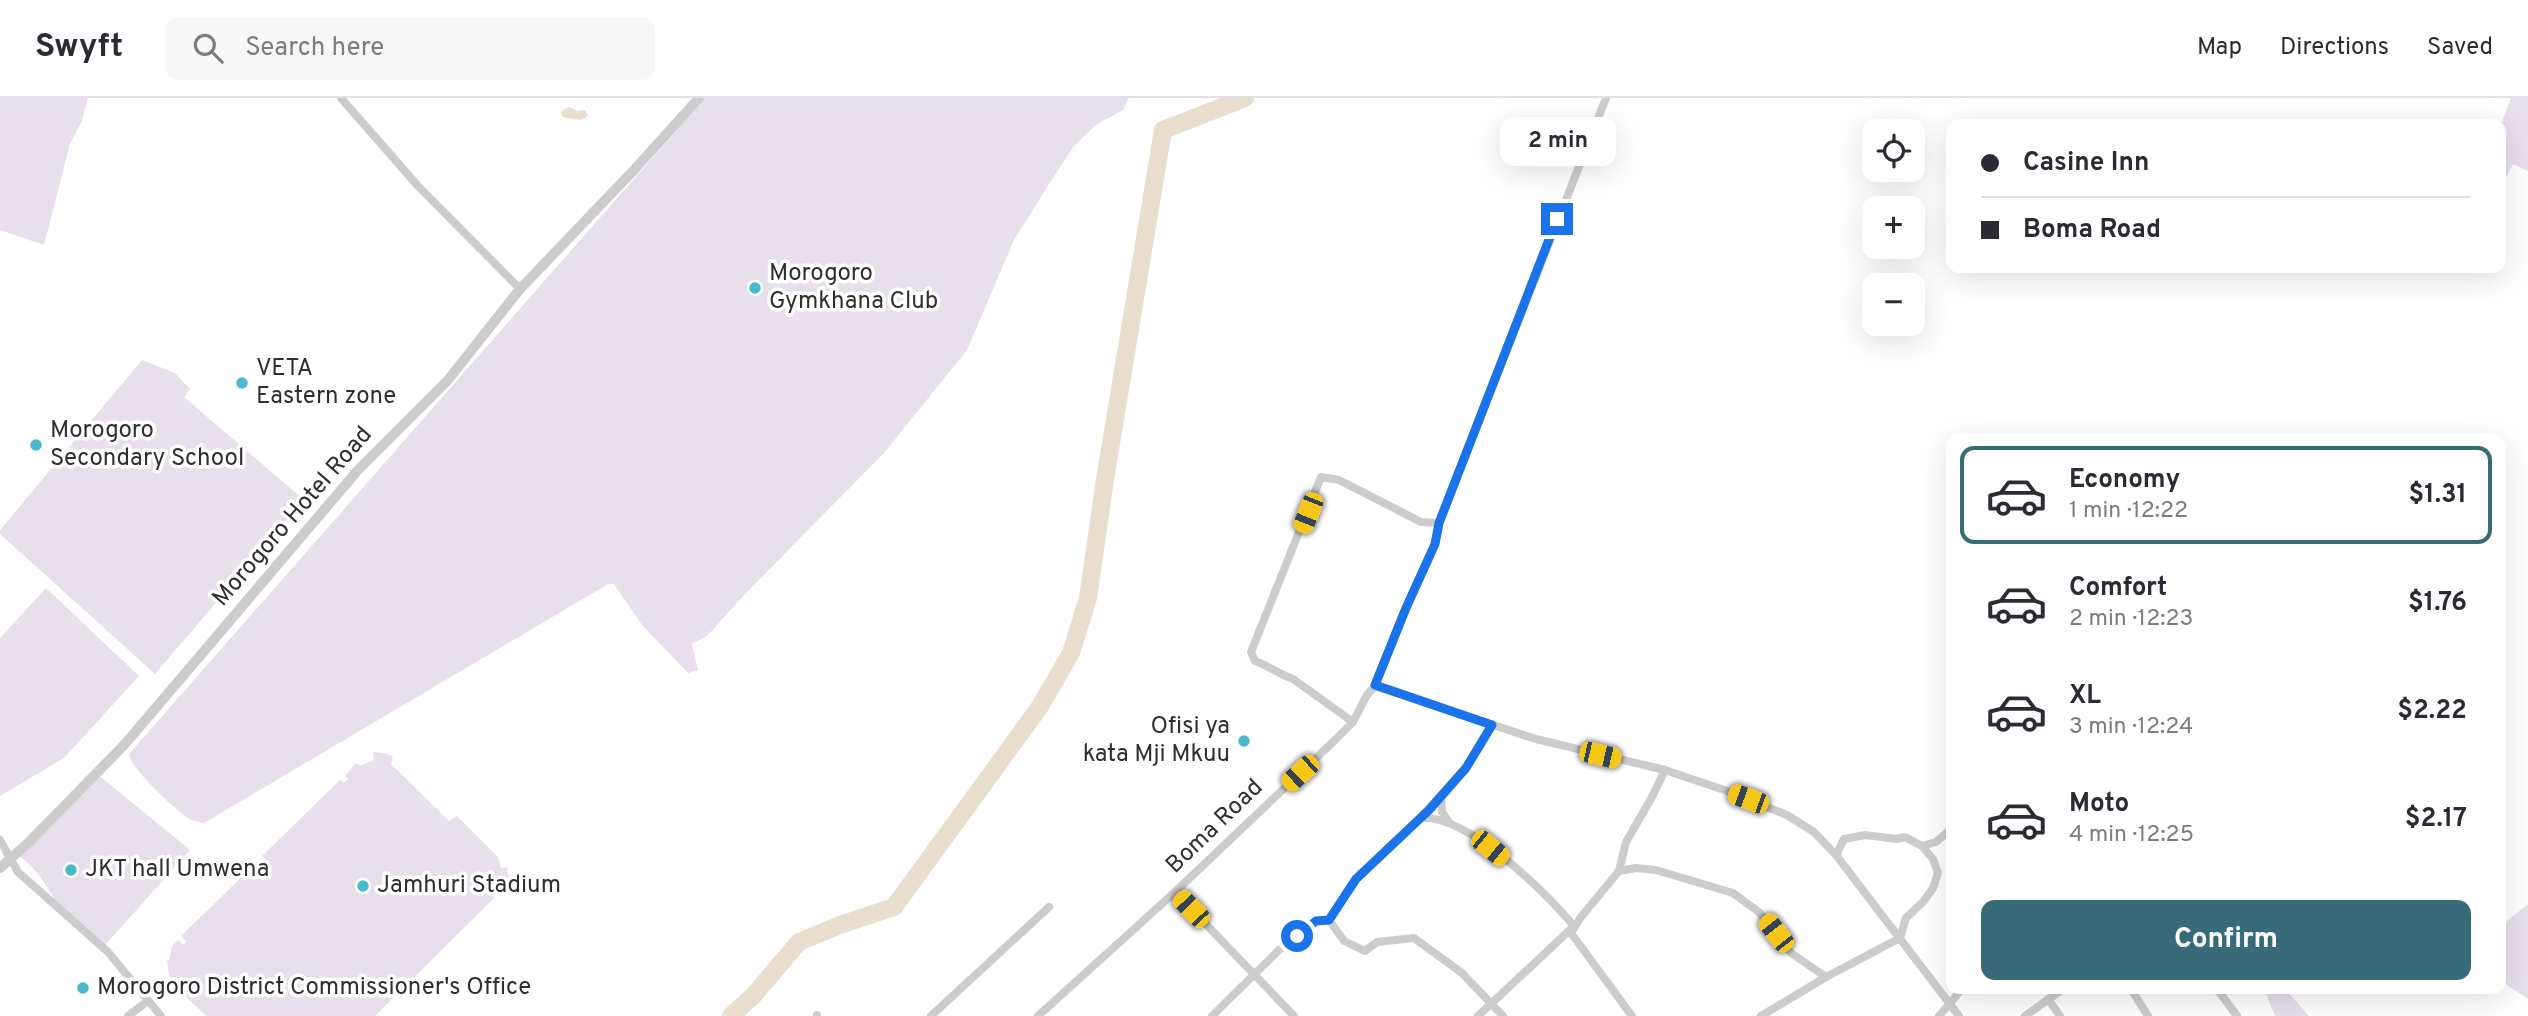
<!DOCTYPE html>
<html lang="en">
<head>
<meta charset="utf-8">
<style>
  :root { --surface:#fff; --page:#f7f7f7; --text:#2b2b33; --muted:#7c7c81; --line:#e1e1e2; --accent:#386b79 }
  body { margin:0; font-family:Overpass,sans-serif; background:var(--page); color:var(--text); height:100vh; display:flex; flex-direction:column; font-size:26px; white-space:nowrap }
  * { box-sizing:border-box; margin:0 }
  p { font-size:23px; color:var(--muted) }
  .icon { flex:none; width:38px; height:38px; fill:none; stroke:currentColor; stroke-width:2; stroke-linecap:round; stroke-linejoin:round }
  .map { position:relative; flex:1; overflow:hidden }
  .sheet { position:absolute; left:1946px; top:336px; width:560px; height:560px; display:flex; flex-direction:column; background:var(--surface); border-radius:14px; box-shadow:0 7px 28px #0002 }
  .sheet>* { flex:none }
  .top-card { position:absolute; left:1946px; top:21px; width:560px; height:154px; border-radius:14px; box-shadow:0 7px 28px #0002; display:grid; align-content:center; height:154px; padding:0 35px; background:var(--surface) }
  .controls { position:absolute; left:1862px; top:21px; display:grid; gap:14px }
  .controls a { display:grid; place-items:center; width:63px; height:63px; border-radius:14px; background:var(--surface); box-shadow:0 7px 28px #0002; font-size:35px }
  .end { position:absolute; width:32px; height:32px; margin:-16px; border:9px solid #1a73e8; background:#fff; box-shadow:0 0 0 4px #fff }
  .from { border-radius:50% }
  .bubble { position:absolute; height:49px; border-radius:14px; background:var(--surface); box-shadow:0 7px 28px #0002; font-size:23px; font-weight:700; line-height:49px; text-align:center }
  .car { position:absolute; width:21px; height:42px; margin:-21px -10px; border-radius:9px; box-shadow:0 0 5px 2px #0007; background:linear-gradient(#f5c518 24%,#345 0 40%,#f5c518 0 76%,#345 0 86%,#f5c518 0) }
  .top-card b { display:flex; align-items:center; gap:24px; height:66px; font-size:26px }
  .top-card b+b { border-top:2px solid var(--line) }
  .top-card i { width:18px; height:18px; background:var(--text) }
  ul { padding:12px 0 0; list-style:none }
  li { display:flex; align-items:center; gap:21px; height:98px; margin:0 14px 10px; padding:0 21px; border:4px solid transparent; border-radius:14px }
  li div { flex:1 }
  li b { display:block; font-size:26px }
  li em { font-style:normal; font-weight:700 }
  li.selected { border-color:var(--accent) }
  li>.icon { width:63px; height:63px; stroke-width:1.5 }
  .primary-button { display:flex; gap:14px; margin-top:auto; padding:14px 35px }
  .primary-button a { flex:1; height:80px; border-radius:14px; background:var(--accent); color:#fff; font-size:28px; font-weight:700; line-height:80px; text-align:center }
  header { display:flex; align-items:center; gap:42px; box-sizing:border-box; height:98px; padding:0 35px; background:var(--surface); border-bottom:2px solid var(--line) }
  header strong { font-size:33px }
  nav { display:flex; gap:38px; margin-inline-start:auto; font-size:24px }
  .search { width:490px; height:63px; background:var(--page); display:flex; align-items:center; gap:18px; box-sizing:border-box; padding:0 24px; border-radius:14px; color:var(--muted); font-size:26px }
  .map>svg:first-child { display:block }
  .green { fill:#e7dfea }
  .water { fill:#e8decd }
  .lines { fill:none; stroke-linecap:round; stroke-linejoin:round }
  .river { stroke:#e8decd; stroke-width:18 }
  .minor { stroke:#ccc; stroke-width:8 }
  .tertiary { stroke:#ccc; stroke-width:10 }
  .route { stroke:#1a73e8; stroke-width:9 }
  .poi-dot { fill:#48b9cf; stroke:#fff; stroke-width:2.5 }
  .labels { text-anchor:middle; dominant-baseline:central; stroke-width:7; stroke-linejoin:round; paint-order:stroke }
  .poi-label { font-size:24px; fill:#2f2f2f; stroke:#fff; text-anchor:start }
  .street-label { font-size:24px; fill:#2f2f2f; stroke:#fff }
</style>
</head>
<body>
<header>
<strong>Swyft</strong>
<div class="search"><svg class="icon" aria-label="search" viewBox="0 0 24 24"><circle cx="10" cy="10" r="6"/><path d="M15 15l6 6"/></svg>Search here</div>
<nav><a>Map</a><a>Directions</a><a>Saved</a></nav>
</header>
<div class="map">
<svg width="2528" height="918" viewBox="0 0 2528 918">
  <rect width="100%" height="100%" fill="#fff"/>
  <g class="green">
    <polygon points="0,0 88,0 82,23 70,46 44,147 0,132"/>
    <path d="M 705,0 L 1129,0 L 1123,12 L 1096,27 L 1074,48 L 1051,83 L 1014,142 L 967,252 L 884,355 L 746,495 L 707,538 L 692,546 L 698,572 L 688,575 L 642,527 L 614,486 L 608,486 L 204,725 C 199,724 192,723 188,720 C 174,711 131,671 129,656 Z"/>
    <polygon points="2511,0 2528,0 2528,73 2513,66 2501,89 2501,26"/>
    <polygon points="142,262 175,275 190,291 184,299 304,402 155,576 0,436 0,432"/>
    <polygon points="46,490 139,578 64,660 0,698 0,540"/>
    <polygon points="373,654 383,655 393,658 391,666 449,723 457,718 498,759 501,770 507,769 509,782 496,783 491,794 494,800 375,918 206,918 178,891 181,887 177,880 170,883 167,863 169,862 172,848 178,842 184,847 186,843 181,838 258,763 262,767 267,763 262,758 340,682 344,685 348,681 345,678 356,665 360,668 374,662"/>
    <path d="M 96,675 L 190,752 L 106,846 C 57,832 56,783 19,758 Z"/>
    <polygon points="2528,806 2528,901 2501,883 2501,828"/>
    <polygon points="2264,891 2285,891 2309,918 2275,918"/>
  </g>
  <polygon class="water" points="569,9 577,13 585,12 588,18 581,22 562,19 561,13"/>
  <g class="lines">
    <polyline class="river" points="731,918 753,898 799,844 840,827 894,809 1039,610 1071,555 1088,500 1105,381 1163,32 1245,0"/>
    <g class="minor">
      <polyline points="341,0 418,88 520,191"/>
      <polyline points="1375,588 1536,641 1665,672 1727,693 1787,717 1814,734 1836,757 1959,918"/>
      <path d="M 1353,624 L 1293,581 C 1279,576 1269,568 1255,563 L 1251,554 L 1321,379 L 1339,382 L 1421,424 L 1439,425"/>
      <polyline points="1441,698 1442,714 1449,724"/>
      <polyline points="1420,720 1466,670 1492,627"/>
      <polyline points="0,742 18,774 108,854 161,918"/>
      <polyline points="1922,748 1936,744 1951,731"/>
      <polyline points="1619,773 1636,770 1656,772 1733,795 1760,815 1791,855 1826,879"/>
      <polyline points="1175,794 1294,918"/>
      <polyline points="1329,822 1344,843 1365,853 1377,844 1414,840 1462,875 1503,918"/>
      <polyline points="1571,835 1581,819 1619,773 1626,744 1652,699 1665,672"/>
      <polyline points="1571,835 1632,918"/>
      <polyline points="2131,891 2148,918"/>
      <polyline points="2217,891 2237,918"/>
      <polyline points="2048,901 2060,918"/>
      <polyline points="817,917 817,918"/>
      <polyline points="128,918 148,903"/>
      <polyline points="931,918 1049,809"/>
      <polyline points="1038,918 1175,794 1334,643 1353,624 1367,597 1375,588 1406,510 1435,446 1439,425 1606,0"/>
      <path d="M 1212,918 L 1279,852 L 1316,823 L 1329,822 L 1356,781 L 1420,720 C 1467,716 1544,793 1574,828"/>
      <polyline points="1478,918 1573,829"/>
      <polyline points="1761,918 1826,879 1900,840 1906,820 1924,803 1933,790 1938,775 1933,761 1922,748 1905,739 1897,741 1865,737 1844,741 1836,757"/>
      <polyline points="1939,918 1962,891"/>
      <polyline points="2025,918 2063,891"/>
    </g>
    <polyline class="tertiary" points="0,770 28,745 125,646 358,372 448,282 520,191 634,72 699,0"/>
  </g>
  <g class="lines">
    <polyline class="route" points="1297,838 1316,823 1329,822 1356,781 1429,712 1466,670 1492,627 1375,587 1406,510 1435,446 1439,425 1557,121"/>
  </g>
  <g class="poi-dot">
    <circle cx="755" cy="190" r="7"/>
    <circle cx="242" cy="285" r="7"/>
    <circle cx="36" cy="347" r="7"/>
    <circle cx="1244" cy="643" r="7"/>
    <circle cx="71" cy="772" r="7"/>
    <circle cx="363" cy="788" r="7"/>
    <circle cx="83" cy="890" r="7"/>
  </g>
  <g class="labels">
    <g class="poi-label">
      <text x="769" y="176">Morogoro<tspan x="769" dy="28">Gymkhana Club</tspan></text>
      <text x="256" y="271">VETA<tspan x="256" dy="28">Eastern zone</tspan></text>
      <text x="50" y="333">Morogoro<tspan x="50" dy="28">Secondary School</tspan></text>
      <text x="1230" y="629" text-anchor="end">Ofisi ya<tspan x="1230" dy="28">kata Mji Mkuu</tspan></text>
      <text x="85" y="772">JKT hall Umwena</text>
      <text x="377" y="788">Jamhuri Stadium</text>
      <text x="97" y="890">Morogoro District Commissioner's Office</text>
    </g>
    <g class="street-label">
      <text transform="translate(293 419) rotate(-49)">Morogoro Hotel Road</text>
      <text transform="translate(1215 729) rotate(-44)">Boma Road</text>
    </g>
  </g>
</svg>
<div class="controls">
<a><svg class="icon" aria-label="locate" viewBox="0 0 24 24"><circle cx="12" cy="12" r="6"/><path d="M12 2v4M12 18v4M2 12h4M18 12h4"/></svg></a>
<a>+</a>
<a>−</a>
</div>
<i class="end from" style="left:1297px;top:838px"></i>
<i class="end" style="left:1557px;top:121px"></i>
<div class="bubble" style="left:1500px;top:19px;width:116px">2 min</div>
<i class="car" style="left:1308px;top:415px;rotate:202deg"></i>
<i class="car" style="left:1600px;top:657px;rotate:103deg"></i>
<i class="car" style="left:1300px;top:675px;rotate:227deg"></i>
<i class="car" style="left:1748px;top:701px;rotate:290deg"></i>
<i class="car" style="left:1490px;top:750px;rotate:129deg"></i>
<i class="car" style="left:1191px;top:811px;rotate:316deg"></i>
<i class="car" style="left:1776px;top:835px;rotate:322deg"></i>
<div class="top-card">
<b><i class="from"></i>Casine Inn</b>
<b><i></i>Boma Road</b>
</div>
<section class="sheet">
<ul>
<li class="selected"><svg class="icon" aria-label="car" viewBox="0 0 24 24"><path d="M5 17H2v-5l4-1 3-4h7l3 4 3 1v5h-3M9 17h6M6 11h13"/><circle cx="7" cy="17" r="2"/><circle cx="17" cy="17" r="2"/></svg><div><b>Economy</b><p>1 min · 12:22</p></div><em>$1.31</em></li>
<li><svg class="icon" aria-label="car" viewBox="0 0 24 24"><path d="M5 17H2v-5l4-1 3-4h7l3 4 3 1v5h-3M9 17h6M6 11h13"/><circle cx="7" cy="17" r="2"/><circle cx="17" cy="17" r="2"/></svg><div><b>Comfort</b><p>2 min · 12:23</p></div><em>$1.76</em></li>
<li><svg class="icon" aria-label="car" viewBox="0 0 24 24"><path d="M5 17H2v-5l4-1 3-4h7l3 4 3 1v5h-3M9 17h6M6 11h13"/><circle cx="7" cy="17" r="2"/><circle cx="17" cy="17" r="2"/></svg><div><b>XL</b><p>3 min · 12:24</p></div><em>$2.22</em></li>
<li><svg class="icon" aria-label="car" viewBox="0 0 24 24"><path d="M5 17H2v-5l4-1 3-4h7l3 4 3 1v5h-3M9 17h6M6 11h13"/><circle cx="7" cy="17" r="2"/><circle cx="17" cy="17" r="2"/></svg><div><b>Moto</b><p>4 min · 12:25</p></div><em>$2.17</em></li>
</ul>
<div class="primary-button"><a>Confirm</a></div>
</section>
</div>
</body>
</html>
